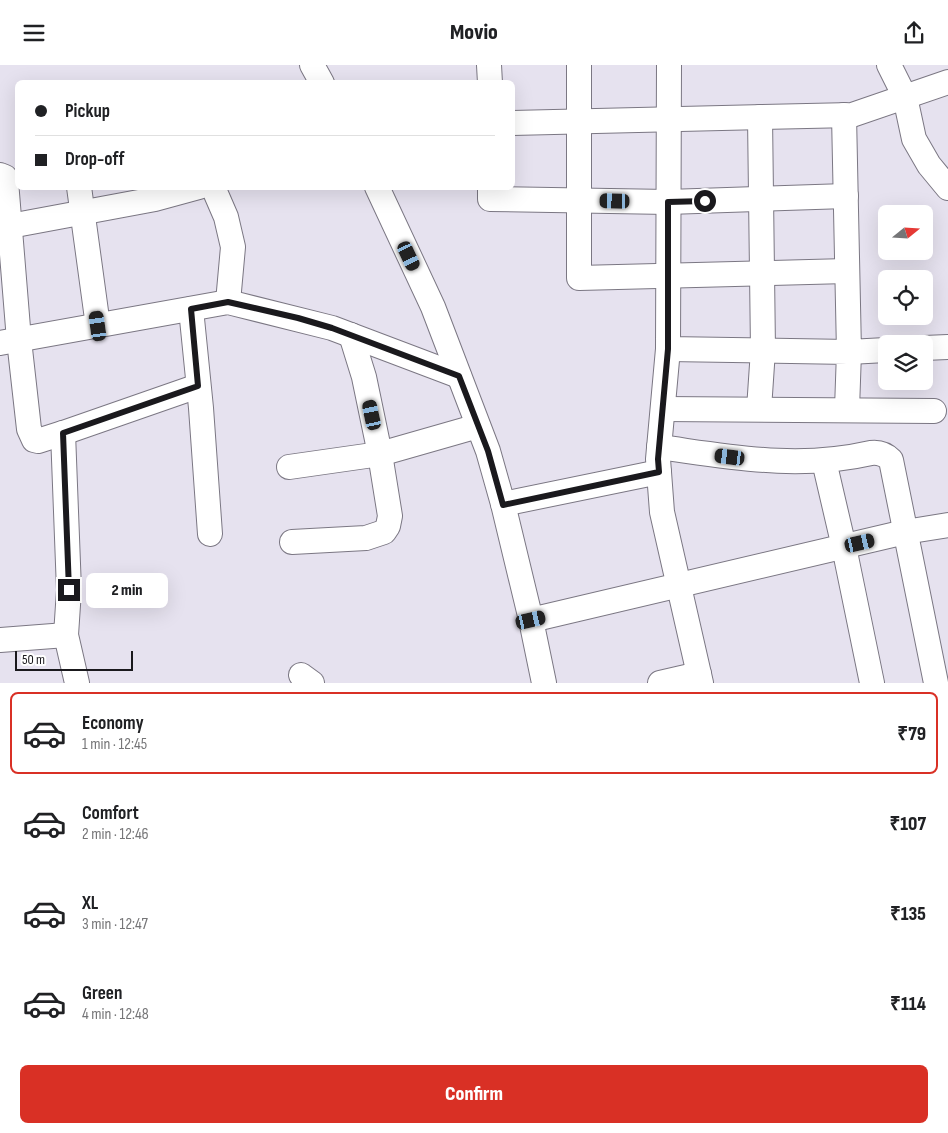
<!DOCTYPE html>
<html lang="en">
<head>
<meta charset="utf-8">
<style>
  :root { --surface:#fff; --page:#f2f2f2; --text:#202124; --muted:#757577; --line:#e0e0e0; --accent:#d93025 }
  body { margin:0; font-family:"Sofia Sans Condensed",sans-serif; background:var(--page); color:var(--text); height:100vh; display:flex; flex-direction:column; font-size:19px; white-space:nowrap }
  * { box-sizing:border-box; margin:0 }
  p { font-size:16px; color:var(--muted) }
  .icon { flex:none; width:28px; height:28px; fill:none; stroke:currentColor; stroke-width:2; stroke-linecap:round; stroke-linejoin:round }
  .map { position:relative; height:618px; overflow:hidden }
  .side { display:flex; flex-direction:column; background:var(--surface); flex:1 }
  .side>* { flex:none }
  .hud { position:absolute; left:15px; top:15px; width:500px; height:110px; border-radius:8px; box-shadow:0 5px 20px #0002; display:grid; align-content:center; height:110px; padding:0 20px; background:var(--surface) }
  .needle { width:32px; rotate:72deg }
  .buttons { position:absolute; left:878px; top:140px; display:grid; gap:10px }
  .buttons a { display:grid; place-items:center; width:55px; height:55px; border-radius:8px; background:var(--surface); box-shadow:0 5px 20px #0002; font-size:25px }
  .scale { position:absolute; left:15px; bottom:12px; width:118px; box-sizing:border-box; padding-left:5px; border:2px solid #1a191d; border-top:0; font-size:14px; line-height:18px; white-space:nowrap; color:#1a191d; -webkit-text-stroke:4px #fff; paint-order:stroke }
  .end { position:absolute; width:22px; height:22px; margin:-11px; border:6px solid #1a191d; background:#fff; box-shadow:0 0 0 2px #fff }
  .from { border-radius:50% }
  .bubble { position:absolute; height:35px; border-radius:8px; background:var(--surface); box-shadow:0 5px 20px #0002; font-size:16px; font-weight:800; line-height:35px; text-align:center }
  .car { position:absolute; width:15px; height:30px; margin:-15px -8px; border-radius:6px; box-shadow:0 0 4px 1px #0007; background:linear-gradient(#222 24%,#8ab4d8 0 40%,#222 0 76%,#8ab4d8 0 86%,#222 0) }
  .hud b { display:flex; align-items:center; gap:18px; height:48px; font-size:19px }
  .hud b+b { border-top:1px solid var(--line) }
  .hud i { width:12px; height:12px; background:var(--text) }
  ul { padding:9px 0 0; list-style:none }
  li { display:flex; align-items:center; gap:15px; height:82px; margin:0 10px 8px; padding:0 10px; border:2px solid transparent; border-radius:8px }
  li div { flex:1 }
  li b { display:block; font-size:19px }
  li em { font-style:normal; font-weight:800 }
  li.on { border-color:var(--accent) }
  li>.icon { width:45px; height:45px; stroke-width:1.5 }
  .primary-button { display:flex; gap:10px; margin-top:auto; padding:10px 20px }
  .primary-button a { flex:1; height:58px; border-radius:8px; background:var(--accent); color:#fff; font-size:20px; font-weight:800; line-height:58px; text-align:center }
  header { display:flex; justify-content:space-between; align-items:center; height:65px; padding:0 20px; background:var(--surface); font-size:22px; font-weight:800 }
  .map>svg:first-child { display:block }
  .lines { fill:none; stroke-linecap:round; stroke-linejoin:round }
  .minor-casing { stroke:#7b7783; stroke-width:26 }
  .minor { stroke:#fff; stroke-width:24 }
  .route { stroke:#1a191d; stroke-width:6 }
</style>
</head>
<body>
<header><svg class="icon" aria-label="menu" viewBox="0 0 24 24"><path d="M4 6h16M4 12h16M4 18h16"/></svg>Movio<svg class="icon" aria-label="share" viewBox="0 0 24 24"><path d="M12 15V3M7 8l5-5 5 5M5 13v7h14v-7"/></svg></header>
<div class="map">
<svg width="948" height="618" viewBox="0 0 948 618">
  <rect width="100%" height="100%" fill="#e6e2ef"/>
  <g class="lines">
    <defs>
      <g id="minor">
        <polyline points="312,0 322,18"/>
        <polyline points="489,0 490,18"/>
        <polyline points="579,0 579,213 847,206"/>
        <polyline points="669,0 668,284 849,287 847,344"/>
        <polyline points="889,0 905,32 914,74 929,100 948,123"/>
        <polyline points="844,50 849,287 886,285"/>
        <polyline points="512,58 852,50 948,17"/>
        <polyline points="0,110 5,112 6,116 19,275 29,364 34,375 38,376 63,368 198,321"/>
        <polyline points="79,122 98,261"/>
        <polyline points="213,122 226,152 233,182 228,237"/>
        <polyline points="377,122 433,242 488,386 503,439 531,555 544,618"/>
        <polyline points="490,122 490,134 668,137 846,131"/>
        <polyline points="10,161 155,134 199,122"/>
        <polyline points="191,244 201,343 210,469"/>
        <polyline points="0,278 228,237 332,263 459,311"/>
        <polyline points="924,283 948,282"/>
        <polyline points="668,284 658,394 662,447 701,618"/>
        <polyline points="663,344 934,346"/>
        <polyline points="759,344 763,285 760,52"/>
        <polyline points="63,368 69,525 66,570 77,618"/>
        <path d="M 659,382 C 733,392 797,405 871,388 C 879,387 885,389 891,395 L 936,618"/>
        <polyline points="824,396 844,482 872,618"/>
        <polyline points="289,402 380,389 478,361"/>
        <polyline points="503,439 659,407"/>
        <polyline points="292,477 366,473 384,467 388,461 390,451 380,389 364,312 351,270"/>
        <polyline points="531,555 905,467 948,460"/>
        <polyline points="0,575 66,570"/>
        <polyline points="301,610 312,618"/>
        <polyline points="660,618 699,609"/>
      </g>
    </defs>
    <use href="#minor" class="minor-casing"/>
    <use href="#minor" class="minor"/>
  </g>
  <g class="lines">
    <polyline class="route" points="69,525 63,368 198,321 191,244 228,237 298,253 332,263 459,311 488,386 503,440 659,407 658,394 668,284 668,137 705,136"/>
  </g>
</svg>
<div class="buttons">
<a><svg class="needle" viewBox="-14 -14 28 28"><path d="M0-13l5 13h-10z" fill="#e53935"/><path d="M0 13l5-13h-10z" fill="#757577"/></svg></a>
<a><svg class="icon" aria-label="locate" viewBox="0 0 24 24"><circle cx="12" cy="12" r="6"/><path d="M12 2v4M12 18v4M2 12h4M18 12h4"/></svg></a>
<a><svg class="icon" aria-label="layers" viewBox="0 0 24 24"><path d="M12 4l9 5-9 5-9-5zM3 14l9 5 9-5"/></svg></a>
</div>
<div class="scale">50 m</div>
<i class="end from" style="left:705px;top:136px"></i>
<i class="end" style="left:69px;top:525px"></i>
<div class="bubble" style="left:86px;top:508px;width:82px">2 min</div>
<i class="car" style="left:615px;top:136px;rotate:271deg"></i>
<i class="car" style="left:409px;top:191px;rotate:155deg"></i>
<i class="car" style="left:98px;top:261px;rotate:352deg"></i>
<i class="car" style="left:372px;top:350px;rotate:348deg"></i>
<i class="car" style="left:730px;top:392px;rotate:277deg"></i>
<i class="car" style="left:860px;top:478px;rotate:77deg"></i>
<i class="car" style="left:531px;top:555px;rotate:77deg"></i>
<div class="hud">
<b><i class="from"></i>Pickup</b>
<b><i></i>Drop-off</b>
</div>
</div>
<section class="side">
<ul>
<li class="on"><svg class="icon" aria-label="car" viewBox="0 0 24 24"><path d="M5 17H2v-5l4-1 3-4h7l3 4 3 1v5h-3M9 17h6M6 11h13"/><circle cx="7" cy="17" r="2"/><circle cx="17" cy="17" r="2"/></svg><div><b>Economy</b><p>1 min · 12:45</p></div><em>₹79</em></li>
<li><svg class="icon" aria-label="car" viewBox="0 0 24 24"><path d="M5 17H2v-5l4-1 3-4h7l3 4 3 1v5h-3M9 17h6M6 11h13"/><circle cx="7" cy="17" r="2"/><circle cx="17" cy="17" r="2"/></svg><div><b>Comfort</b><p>2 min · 12:46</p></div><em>₹107</em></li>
<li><svg class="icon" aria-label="car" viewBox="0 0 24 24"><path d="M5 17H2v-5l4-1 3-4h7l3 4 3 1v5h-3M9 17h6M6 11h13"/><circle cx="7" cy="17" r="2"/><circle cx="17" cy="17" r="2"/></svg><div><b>XL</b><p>3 min · 12:47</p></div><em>₹135</em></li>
<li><svg class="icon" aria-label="car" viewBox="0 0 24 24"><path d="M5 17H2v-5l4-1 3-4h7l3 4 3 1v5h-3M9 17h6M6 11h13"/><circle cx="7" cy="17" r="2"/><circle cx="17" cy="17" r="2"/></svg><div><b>Green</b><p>4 min · 12:48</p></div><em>₹114</em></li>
</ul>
<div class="primary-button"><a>Confirm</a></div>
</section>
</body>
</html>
